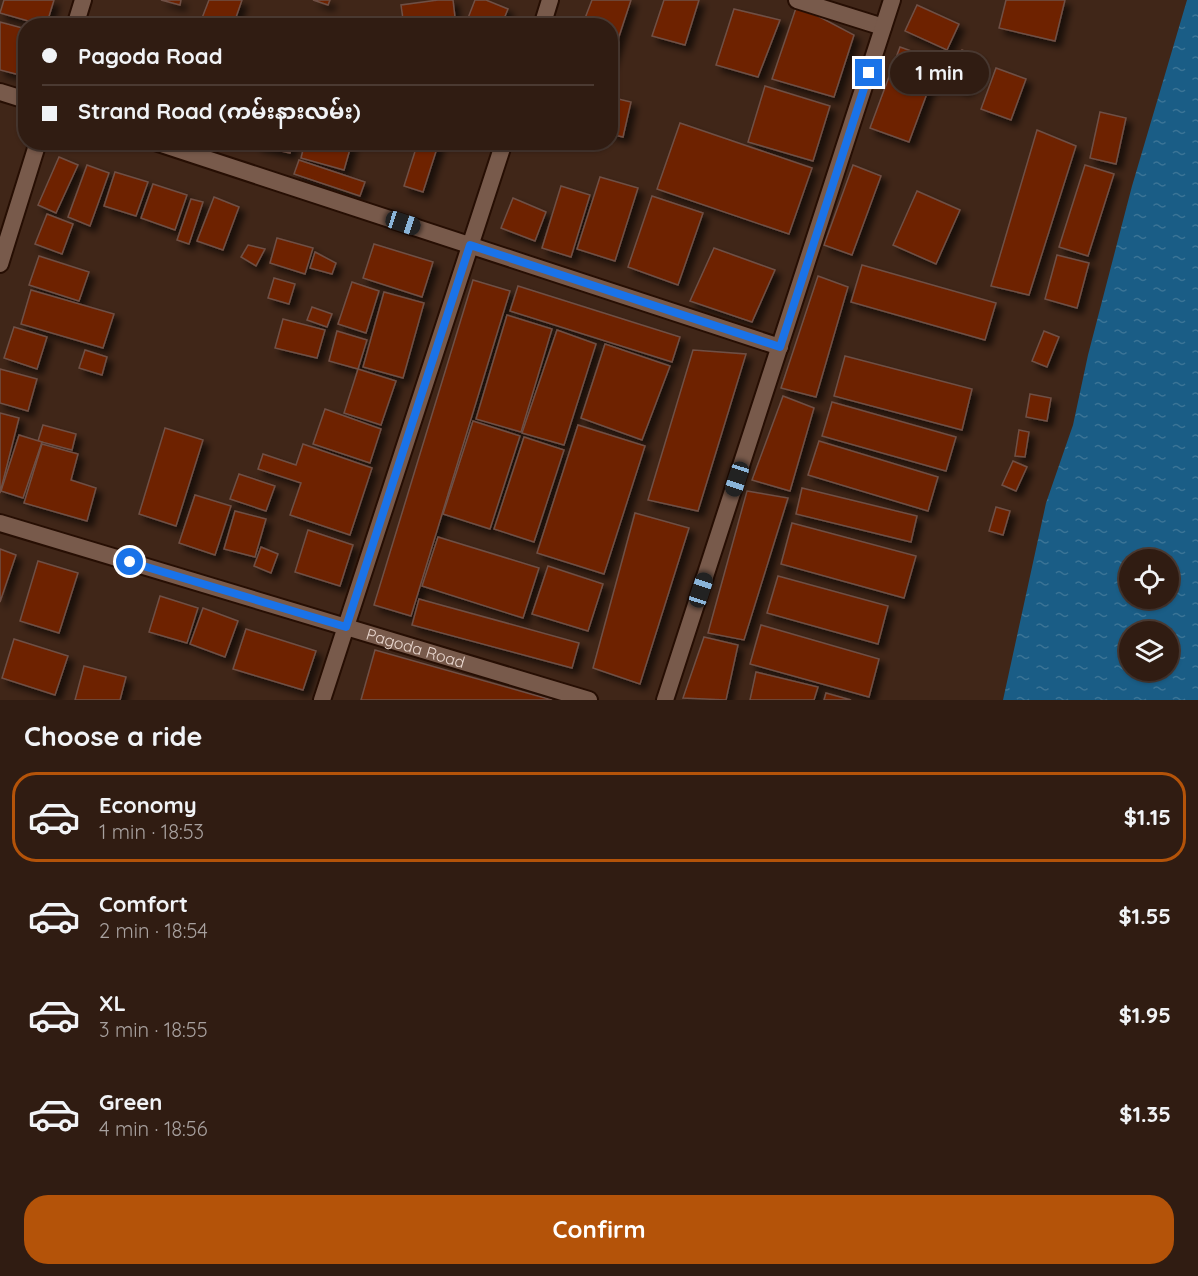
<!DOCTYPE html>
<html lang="en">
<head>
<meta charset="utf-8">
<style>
  :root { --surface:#301c12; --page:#3c2920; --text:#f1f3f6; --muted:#a8a19f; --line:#4b3a32; --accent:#b45309 }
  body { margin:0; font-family:Quicksand,"Noto Sans Myanmar",sans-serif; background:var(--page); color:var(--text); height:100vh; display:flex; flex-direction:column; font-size:22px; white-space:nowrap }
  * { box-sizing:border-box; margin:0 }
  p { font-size:20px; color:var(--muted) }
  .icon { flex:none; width:33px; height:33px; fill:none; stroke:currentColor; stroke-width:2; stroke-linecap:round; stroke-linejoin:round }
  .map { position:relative; height:700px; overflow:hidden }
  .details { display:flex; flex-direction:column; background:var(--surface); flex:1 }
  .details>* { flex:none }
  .top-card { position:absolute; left:18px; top:18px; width:600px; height:132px; border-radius:24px; box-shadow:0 2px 4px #0004,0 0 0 2px var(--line); display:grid; align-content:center; height:132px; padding:0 24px; background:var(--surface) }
  .buttons { position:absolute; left:1119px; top:549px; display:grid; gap:12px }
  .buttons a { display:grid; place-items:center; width:60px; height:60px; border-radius:50%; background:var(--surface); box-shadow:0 2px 4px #0004,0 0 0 2px var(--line); font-size:30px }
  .end { position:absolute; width:27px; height:27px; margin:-14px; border:8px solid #1a73e8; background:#fff; box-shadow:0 0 0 3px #fff }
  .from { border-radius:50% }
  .bubble { position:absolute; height:42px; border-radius:21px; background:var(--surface); box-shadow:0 2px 4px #0004,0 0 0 2px var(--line); font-size:20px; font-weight:700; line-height:42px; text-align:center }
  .car { position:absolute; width:18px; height:36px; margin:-18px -9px; border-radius:8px; box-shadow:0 0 4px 2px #0007; background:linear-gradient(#222 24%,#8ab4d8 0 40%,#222 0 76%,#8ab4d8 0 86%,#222 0) }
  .top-card b { display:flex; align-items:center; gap:21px; height:57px; font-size:22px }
  .top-card b+b { border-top:2px solid var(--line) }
  .top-card i { width:15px; height:15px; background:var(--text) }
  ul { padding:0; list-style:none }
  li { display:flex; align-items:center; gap:18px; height:90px; margin:0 12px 9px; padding:0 12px; border:3px solid transparent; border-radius:24px }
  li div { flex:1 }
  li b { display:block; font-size:22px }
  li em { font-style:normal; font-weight:700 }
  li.on { border-color:var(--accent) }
  li>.icon { width:54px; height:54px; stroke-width:1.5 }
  h2 { padding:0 24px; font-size:27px; line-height:72px }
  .button { display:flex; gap:12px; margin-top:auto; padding:12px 24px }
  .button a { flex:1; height:69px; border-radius:24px; background:var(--accent); color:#fff; font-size:24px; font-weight:700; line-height:69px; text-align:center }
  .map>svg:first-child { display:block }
  .water { fill:url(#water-ripples); fill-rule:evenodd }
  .building { fill:#6e2100; stroke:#6f5045; stroke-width:1.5; filter:url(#shadow) }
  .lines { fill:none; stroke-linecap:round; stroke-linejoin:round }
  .minor-casing { stroke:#260e03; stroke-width:20 }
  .minor { stroke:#785a4b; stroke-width:16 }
  .route { stroke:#1a73e8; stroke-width:8 }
  .labels { text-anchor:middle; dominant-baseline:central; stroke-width:4.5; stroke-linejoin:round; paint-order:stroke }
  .street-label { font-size:16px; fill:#ead8d0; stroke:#1e120c }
</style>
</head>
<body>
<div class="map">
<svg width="1198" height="700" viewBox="0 0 1198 700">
  <defs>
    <pattern id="water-ripples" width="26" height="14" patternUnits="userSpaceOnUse" patternTransform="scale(1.5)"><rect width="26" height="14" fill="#1a5d86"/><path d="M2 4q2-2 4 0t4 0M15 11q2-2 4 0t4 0" fill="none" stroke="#3b7496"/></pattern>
    <filter id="shadow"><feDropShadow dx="5.5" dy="5.5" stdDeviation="3" flood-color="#0009"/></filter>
  </defs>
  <rect width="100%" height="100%" fill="#402618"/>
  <path class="water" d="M 1187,0 L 1198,0 L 1198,700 L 1003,700 L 1046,503 L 1073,425 L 1088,355 L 1132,186 ZM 1130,560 L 1168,560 L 1168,598 L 1130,598 ZM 1130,632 L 1168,632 L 1168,670 L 1130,670 Z"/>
  <g class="building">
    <polygon points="4,0 54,0 46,26 0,13"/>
    <polygon points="161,0 181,0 180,5"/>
    <polygon points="209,0 242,0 233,26 222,26 202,18"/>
    <polygon points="313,0 330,0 328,5"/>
    <polygon points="438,0 453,0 456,26 404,26 401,5"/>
    <polygon points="475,0 486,0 508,9 501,26 486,26 468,18"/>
    <polygon points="592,0 631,0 610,64 610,26 582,26"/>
    <polygon points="664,0 699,0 685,45 652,36"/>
    <polygon points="1006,0 1065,0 1055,41 999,28"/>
    <polygon points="797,5 854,35 834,97 772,79"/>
    <polygon points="917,5 959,24 947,50 905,31"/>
    <polygon points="734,9 780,20 758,77 716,65"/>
    <polygon points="0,22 26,29 26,56 20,75 0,70"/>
    <polygon points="900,47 939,61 909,142 870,128"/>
    <polygon points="962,50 980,58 965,90 948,82"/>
    <polygon points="996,68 1026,79 1011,120 981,109"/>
    <polygon points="765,86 830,106 813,161 748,142"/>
    <polygon points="610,97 631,102 623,137 610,134"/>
    <polygon points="1100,112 1126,118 1116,164 1090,158"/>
    <polygon points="680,123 812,168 789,234 657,189"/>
    <polygon points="1037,130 1076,146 1029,295 991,286"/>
    <polygon points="257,142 293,142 290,153 256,145"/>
    <polygon points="305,142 352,142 344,170 301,158"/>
    <polygon points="418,142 439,142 423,192 404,186"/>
    <polygon points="59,157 78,165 56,213 38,205"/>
    <polygon points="299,160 365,182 360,196 294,174"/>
    <polygon points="87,165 109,173 90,226 68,217"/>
    <polygon points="853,165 881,176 852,255 824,245"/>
    <polygon points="1085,165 1114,174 1088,256 1059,247"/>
    <polygon points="115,172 148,182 136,216 104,206"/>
    <polygon points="600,177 638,188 615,261 577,249"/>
    <polygon points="153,184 187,195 175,230 141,218"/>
    <polygon points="561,186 590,195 571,257 542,248"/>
    <polygon points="917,191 960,210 936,264 893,245"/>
    <polygon points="652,196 703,213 678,285 628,267"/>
    <polygon points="214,197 239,207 223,250 197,241"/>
    <polygon points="513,198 546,212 535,241 501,228"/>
    <polygon points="191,199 203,202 189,244 177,240"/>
    <polygon points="47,214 73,224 62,254 35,244"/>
    <polygon points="277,238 313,248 305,274 270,263"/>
    <polygon points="374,244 433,262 422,297 363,278"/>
    <polygon points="248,245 265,249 256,266 241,257"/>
    <polygon points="714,248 775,270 752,322 690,301"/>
    <polygon points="315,252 336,263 332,274 310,268"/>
    <polygon points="1057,255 1089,263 1077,308 1045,299"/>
    <polygon points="39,256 89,272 79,301 29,285"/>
    <polygon points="862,265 996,303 985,340 851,302"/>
    <polygon points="818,276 848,287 816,397 781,388"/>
    <polygon points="274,278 295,284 289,304 268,298"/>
    <polygon points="473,280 510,291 411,616 374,605"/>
    <polygon points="352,282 379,291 366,333 338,324"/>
    <polygon points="518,286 680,337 672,362 510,311"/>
    <polygon points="31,290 114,314 103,348 21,324"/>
    <polygon points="384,292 424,303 403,378 363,367"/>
    <polygon points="312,307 332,314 327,327 307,320"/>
    <polygon points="507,315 552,329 521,432 476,419"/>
    <polygon points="283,319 325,330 317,358 275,348"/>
    <polygon points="14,327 47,337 37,369 4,358"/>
    <polygon points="557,330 596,344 564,445 522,433"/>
    <polygon points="337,331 367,340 358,369 329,361"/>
    <polygon points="1044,331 1059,337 1047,367 1032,361"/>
    <polygon points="605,344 670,366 642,440 581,418"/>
    <polygon points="85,350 107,357 102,375 79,368"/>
    <polygon points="693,350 746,354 698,511 648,500"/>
    <polygon points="845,356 972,389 962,430 834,396"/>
    <polygon points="0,369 37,379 28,411 0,403"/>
    <polygon points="358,369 396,381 381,425 344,413"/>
    <polygon points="1030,394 1051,398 1047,421 1026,417"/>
    <polygon points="783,396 814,408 790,491 752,480"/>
    <polygon points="832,402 956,437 946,471 822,436"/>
    <polygon points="325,409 381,429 370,463 313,444"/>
    <polygon points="0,413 19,418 0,493"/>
    <polygon points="473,421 520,436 490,529 443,514"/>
    <polygon points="43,425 76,434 72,450 38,441"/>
    <polygon points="578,425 645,446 604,574 537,553"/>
    <polygon points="165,428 203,440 176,526 139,514"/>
    <polygon points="1019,430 1029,432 1025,457 1015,456"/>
    <polygon points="19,435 42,442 23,498 1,491"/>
    <polygon points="524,437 564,450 534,542 494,529"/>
    <polygon points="819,441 938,477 928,511 808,475"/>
    <polygon points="42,444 78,454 71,480 96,488 87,521 24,503"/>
    <polygon points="303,444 372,468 350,535 290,515 301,483 258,469 263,454 296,465"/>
    <polygon points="1013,461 1027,467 1016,491 1002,485"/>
    <polygon points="239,474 275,486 266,511 230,499"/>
    <polygon points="802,488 917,516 911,542 796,514"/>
    <polygon points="747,491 788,498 744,640 708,633"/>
    <polygon points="195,495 231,506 215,555 179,543"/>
    <polygon points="996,507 1010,511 1003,535 989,531"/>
    <polygon points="235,511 266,519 255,557 224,549"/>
    <polygon points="635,513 689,528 640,684 593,668"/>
    <polygon points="792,523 916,556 904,598 781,564"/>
    <polygon points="308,530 353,545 340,586 295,572"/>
    <polygon points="438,537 539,568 523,618 422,586"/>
    <polygon points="261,547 278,554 271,573 254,566"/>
    <polygon points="0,549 16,555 0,602"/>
    <polygon points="38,561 78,573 59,633 20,621"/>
    <polygon points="548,566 603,584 588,631 532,614"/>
    <polygon points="778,576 888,606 878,644 767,613"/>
    <polygon points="160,596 198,608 187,643 149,632"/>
    <polygon points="419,599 579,643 572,668 412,625"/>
    <polygon points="203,608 238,621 225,657 190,644"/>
    <polygon points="761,625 879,659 869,697 750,664"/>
    <polygon points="246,629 316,651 303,690 233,669"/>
    <polygon points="704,637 738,645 726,700 683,698"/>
    <polygon points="14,639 68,656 55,695 2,678"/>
    <polygon points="375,650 552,700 361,700"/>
    <polygon points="84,666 126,677 120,700 75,700"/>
    <polygon points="756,672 818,687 814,700 750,700"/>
    <polygon points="826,693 851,700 824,700"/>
  </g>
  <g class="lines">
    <defs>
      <g id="minor">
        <polyline points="797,0 883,27"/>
        <polyline points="75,26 83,0"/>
        <polyline points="542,26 550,0"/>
        <polyline points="0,92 26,100"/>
        <polyline points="155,142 780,347"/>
        <polyline points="0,264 38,142"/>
        <path id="s1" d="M 0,523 L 589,700"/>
        <polyline points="322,700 504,142"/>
        <polyline points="665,700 892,0"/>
      </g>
    </defs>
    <use href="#minor" class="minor-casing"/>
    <use href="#minor" class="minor"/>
  </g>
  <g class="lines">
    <polyline class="route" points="130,562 346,627 470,245 780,347 869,73"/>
  </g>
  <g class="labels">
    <g class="street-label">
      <text stroke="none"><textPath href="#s1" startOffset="434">Pagoda Road</textPath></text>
    </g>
  </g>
</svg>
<div class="buttons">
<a><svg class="icon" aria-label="locate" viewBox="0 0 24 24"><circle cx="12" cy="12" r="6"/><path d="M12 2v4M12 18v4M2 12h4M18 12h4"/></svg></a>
<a><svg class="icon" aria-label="layers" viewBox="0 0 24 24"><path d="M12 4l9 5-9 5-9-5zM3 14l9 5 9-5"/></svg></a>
</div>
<i class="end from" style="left:130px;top:562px"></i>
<i class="end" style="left:869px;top:73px"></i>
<div class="bubble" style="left:890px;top:52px;width:99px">1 min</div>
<i class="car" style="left:403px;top:223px;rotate:108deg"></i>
<i class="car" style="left:737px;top:479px;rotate:198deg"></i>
<i class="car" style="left:701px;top:590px;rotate:18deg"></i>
<div class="top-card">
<b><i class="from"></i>Pagoda Road</b>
<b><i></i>Strand Road (ကမ်းနားလမ်း)</b>
</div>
</div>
<section class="details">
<h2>Choose a ride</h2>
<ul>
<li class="on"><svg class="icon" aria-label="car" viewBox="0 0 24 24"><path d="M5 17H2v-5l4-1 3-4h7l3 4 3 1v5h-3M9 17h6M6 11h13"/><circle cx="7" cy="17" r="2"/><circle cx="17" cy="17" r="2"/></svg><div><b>Economy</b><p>1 min · 18:53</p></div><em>$1.15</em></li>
<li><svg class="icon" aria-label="car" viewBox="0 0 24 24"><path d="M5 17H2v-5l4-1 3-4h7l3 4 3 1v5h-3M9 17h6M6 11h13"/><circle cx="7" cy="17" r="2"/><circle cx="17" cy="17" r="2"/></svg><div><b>Comfort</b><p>2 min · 18:54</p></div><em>$1.55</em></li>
<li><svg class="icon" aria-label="car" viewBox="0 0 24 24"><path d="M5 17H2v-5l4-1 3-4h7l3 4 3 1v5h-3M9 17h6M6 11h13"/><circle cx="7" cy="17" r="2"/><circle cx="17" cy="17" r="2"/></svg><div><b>XL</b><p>3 min · 18:55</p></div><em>$1.95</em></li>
<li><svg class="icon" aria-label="car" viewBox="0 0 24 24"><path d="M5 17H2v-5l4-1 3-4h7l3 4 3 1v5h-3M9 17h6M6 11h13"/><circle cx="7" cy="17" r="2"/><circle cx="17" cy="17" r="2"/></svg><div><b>Green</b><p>4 min · 18:56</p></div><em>$1.35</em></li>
</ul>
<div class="button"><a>Confirm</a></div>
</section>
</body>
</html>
